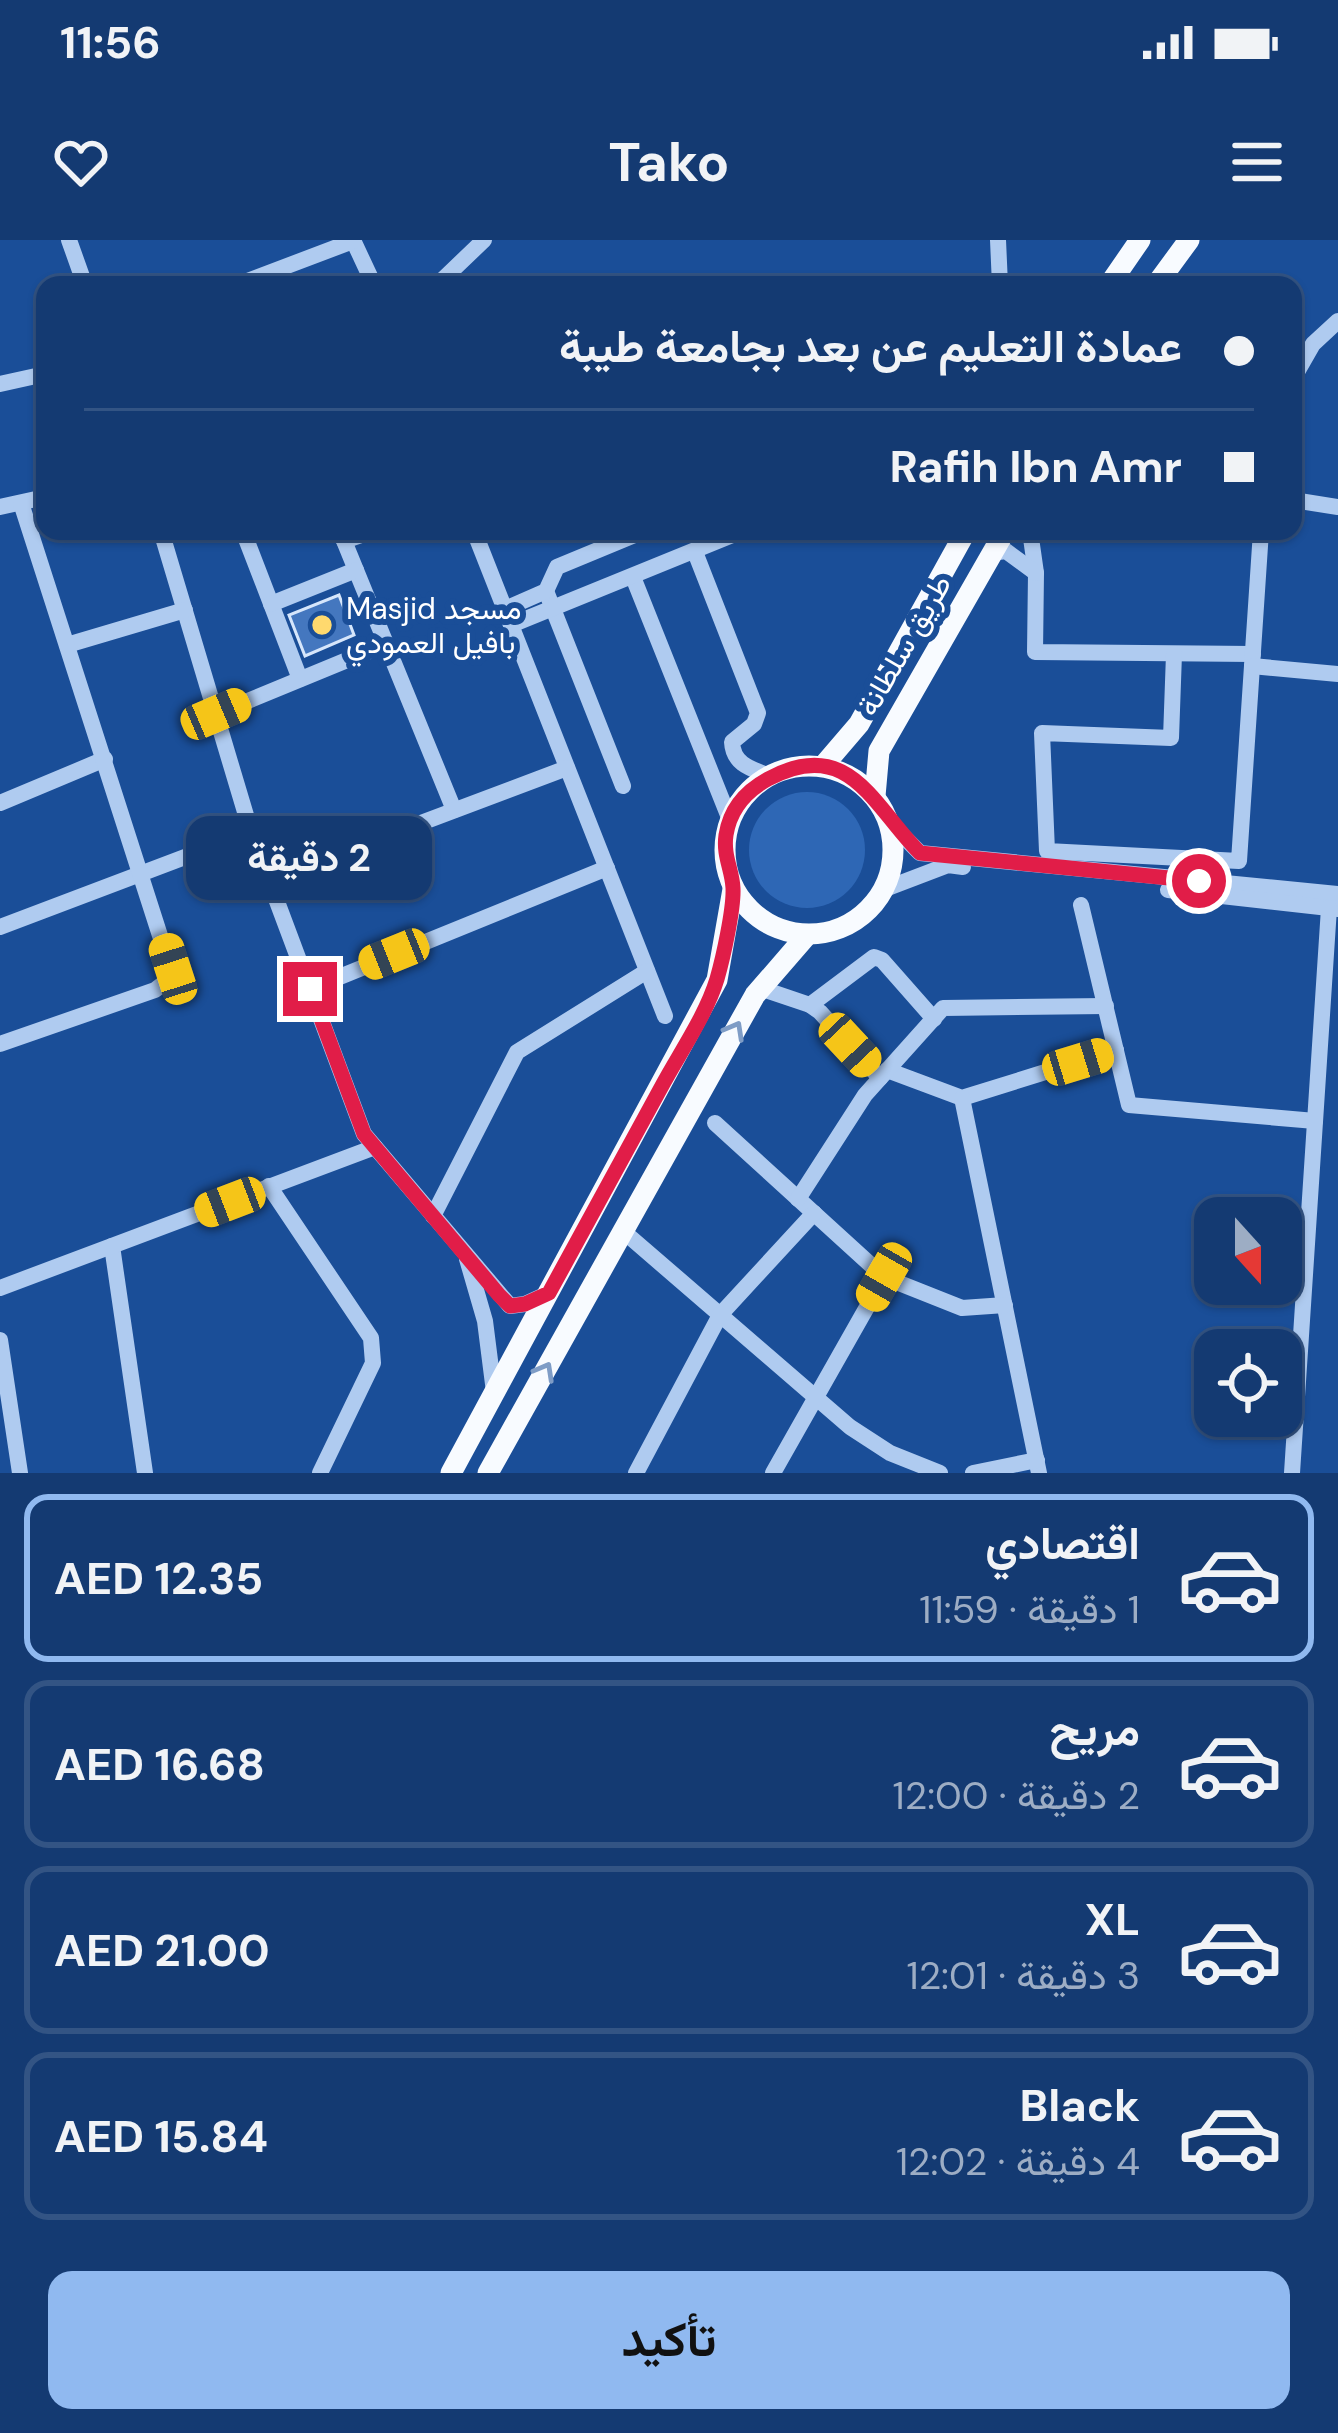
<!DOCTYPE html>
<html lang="ar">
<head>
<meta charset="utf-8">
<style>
  :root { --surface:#143a72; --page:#21457a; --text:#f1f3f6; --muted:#9dadc4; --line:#335484; --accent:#90b9f0 }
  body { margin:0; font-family:"DM Sans",Vazirmatn,sans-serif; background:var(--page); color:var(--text); direction:rtl; height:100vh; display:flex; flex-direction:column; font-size:45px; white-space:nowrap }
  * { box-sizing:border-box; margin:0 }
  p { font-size:39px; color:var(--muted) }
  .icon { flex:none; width:66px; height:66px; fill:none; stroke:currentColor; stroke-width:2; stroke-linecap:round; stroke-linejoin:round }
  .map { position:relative; height:1233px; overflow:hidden; direction:ltr }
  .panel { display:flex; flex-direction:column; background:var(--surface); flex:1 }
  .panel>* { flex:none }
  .banner { position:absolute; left:36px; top:36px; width:1266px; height:264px; border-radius:24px; box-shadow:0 3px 9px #0004,0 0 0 3px var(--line); direction:rtl; display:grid; align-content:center; height:264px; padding:0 48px; background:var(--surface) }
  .needle { width:78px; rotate:159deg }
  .controls { position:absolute; left:1194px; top:957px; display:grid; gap:24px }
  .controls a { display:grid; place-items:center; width:108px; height:108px; border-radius:24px; background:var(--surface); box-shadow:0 3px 9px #0004,0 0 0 3px var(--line); font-size:60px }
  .end { position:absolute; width:54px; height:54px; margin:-27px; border:15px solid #e11d48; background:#fff; box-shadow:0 0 0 6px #fff }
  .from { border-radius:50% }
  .bubble { position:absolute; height:84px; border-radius:24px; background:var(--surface); box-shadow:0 3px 9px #0004,0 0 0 3px var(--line); font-size:39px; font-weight:700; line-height:84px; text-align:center; direction:rtl }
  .car { position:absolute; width:36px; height:72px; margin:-36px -18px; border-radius:15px; box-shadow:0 0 9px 3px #0007; background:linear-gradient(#f5c518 24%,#345 0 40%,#f5c518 0 76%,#345 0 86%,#f5c518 0) }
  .banner b { display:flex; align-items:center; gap:42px; height:114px; font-size:45px }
  .banner b+b { border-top:3px solid var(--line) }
  .banner i { width:30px; height:30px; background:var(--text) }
  ul { padding:21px 0 0; list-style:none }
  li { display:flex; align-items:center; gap:36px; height:168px; margin:0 24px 18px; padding:0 24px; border:6px solid var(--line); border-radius:24px }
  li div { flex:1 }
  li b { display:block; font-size:45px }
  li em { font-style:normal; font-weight:700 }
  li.on { border-color:var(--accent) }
  li>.icon { width:108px; height:108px; stroke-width:1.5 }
  .cta { display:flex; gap:24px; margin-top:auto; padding:24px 48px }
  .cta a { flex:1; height:138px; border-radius:24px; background:var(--accent); color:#111; font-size:48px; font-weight:700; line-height:138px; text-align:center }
  .status { display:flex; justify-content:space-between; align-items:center; height:84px; padding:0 60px; background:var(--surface); direction:ltr }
  .status svg { height:33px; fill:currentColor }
  header { display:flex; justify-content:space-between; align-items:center; height:156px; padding:0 48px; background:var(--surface); font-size:54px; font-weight:700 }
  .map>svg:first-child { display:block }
  .green { fill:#2e67b5 }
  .building { fill:#4477bf; stroke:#d6e6fb; stroke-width:3 }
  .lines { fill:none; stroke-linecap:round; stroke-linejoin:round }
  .minor { stroke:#afcbf0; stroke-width:16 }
  .major { stroke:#f8fbff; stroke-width:21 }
  .oneway { stroke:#7e9cc6 }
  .route { stroke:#e11d48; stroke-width:15 }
  .poi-dot { fill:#ffd96e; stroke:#1a4e98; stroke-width:4.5 }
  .labels { text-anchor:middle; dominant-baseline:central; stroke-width:12; stroke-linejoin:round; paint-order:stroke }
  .poi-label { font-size:30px; fill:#fff; stroke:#1a4e98; text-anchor:start }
  .street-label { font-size:30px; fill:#fff; stroke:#1a4e98 }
</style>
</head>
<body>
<div class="status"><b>11:56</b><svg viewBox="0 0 49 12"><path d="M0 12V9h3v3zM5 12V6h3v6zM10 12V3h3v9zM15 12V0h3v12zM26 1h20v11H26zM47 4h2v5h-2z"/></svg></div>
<header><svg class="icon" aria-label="menu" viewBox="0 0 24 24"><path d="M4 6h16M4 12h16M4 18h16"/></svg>Tako<svg class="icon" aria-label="heart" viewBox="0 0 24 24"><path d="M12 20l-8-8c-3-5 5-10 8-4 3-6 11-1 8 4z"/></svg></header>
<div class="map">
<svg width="1338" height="1233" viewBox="0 0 1338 1233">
  <rect width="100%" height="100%" fill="#1a4e98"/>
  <circle class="green" cx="807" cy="610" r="58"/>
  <polygon class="building" points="339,355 354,395 305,416 289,375"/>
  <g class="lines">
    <g class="minor">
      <polyline points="69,0 85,45"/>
      <polyline points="353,0 374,45"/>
      <polyline points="998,0 1000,45"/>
      <polyline points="237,45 353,1"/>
      <polyline points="437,45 484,0"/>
      <polyline points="1293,139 1313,104 1338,81"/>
      <polyline points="0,144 45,134"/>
      <polyline points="1293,260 1338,267"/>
      <polyline points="0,267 45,257"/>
      <polyline points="161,291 251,592 364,894 510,1066 525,1064 549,1053"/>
      <polyline points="243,291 300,439"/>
      <polyline points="340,291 454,570"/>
      <polyline points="474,291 665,776"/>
      <polyline points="1030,291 1036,333 1035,412 1253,414"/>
      <polyline points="344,301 373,291"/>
      <path d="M 695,312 L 758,473 L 754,484 L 732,502 C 733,525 752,529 772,537"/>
      <polyline points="991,313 1006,311 1036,333"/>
      <polyline points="633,337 730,580"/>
      <polyline points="546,351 623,546"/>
      <polyline points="271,364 356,330"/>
      <polyline points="505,369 546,351 557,327 644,291"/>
      <polyline points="511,385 742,291"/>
      <polyline points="67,405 185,370"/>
      <polyline points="1174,414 1171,498 1042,493 1047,611 1239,621 1261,291"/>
      <polyline points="1252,426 1338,434"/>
      <polyline points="216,474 386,404"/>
      <polyline points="0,563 105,519"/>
      <polyline points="891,584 920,613 1338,654"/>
      <polyline points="381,598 567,528"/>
      <polyline points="885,649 948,625 963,627"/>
      <polyline points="1168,650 1338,669"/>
      <polyline points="1081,665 1129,865 1315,881"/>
      <polyline points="0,687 251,592"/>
      <polyline points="760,748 810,765 820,772 880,838"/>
      <polyline points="310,749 607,628"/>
      <polyline points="810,765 874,717 882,720 934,779"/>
      <polyline points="0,804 155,750 173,736 21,263"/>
      <polyline points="887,830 962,858 1116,810"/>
      <polyline points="962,858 1039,1233"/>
      <polyline points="715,883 884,1037 962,1068 1005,1065"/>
      <polyline points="269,946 371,1098 373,1123 320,1233"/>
      <polyline points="798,959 865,855 943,768 1106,766"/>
      <polyline points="433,976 517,812 647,731"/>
      <polyline points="623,991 850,1187 890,1213 940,1233"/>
      <polyline points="112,1006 145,1233"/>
      <polyline points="467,1019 485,1081 494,1152"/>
      <polyline points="0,1048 375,907"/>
      <polyline points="0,1100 20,1233"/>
      <polyline points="636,1233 720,1075 814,973"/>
      <polyline points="773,1233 884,1037"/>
      <polyline points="973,1233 1037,1220"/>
      <polyline points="1292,1233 1329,668"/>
    </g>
    <g class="major">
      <polyline points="1109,45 1140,0"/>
      <polyline points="1156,45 1189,0"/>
      <circle cx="809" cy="610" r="84"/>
      <polyline points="823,526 859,484 966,291"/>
      <polyline points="875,556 879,511 1005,291"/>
      <polyline points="451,1233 717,740 733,649"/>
      <polyline points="488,1233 755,755 807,695"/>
    </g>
  </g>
  <defs><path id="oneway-chevron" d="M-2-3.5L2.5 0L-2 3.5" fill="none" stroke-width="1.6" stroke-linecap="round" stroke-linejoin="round" transform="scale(3)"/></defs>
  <g class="oneway">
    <use href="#oneway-chevron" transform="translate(735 790) rotate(-61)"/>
    <use href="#oneway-chevron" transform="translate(545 1131) rotate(-61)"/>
  </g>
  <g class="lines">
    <path class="route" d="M 310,749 L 364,894 L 499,1055 L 510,1066 L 525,1064 L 549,1053 C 587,983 625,914 663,844 C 681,811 706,775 717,739 C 723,718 734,669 733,648 C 732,629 723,616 726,595 C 730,569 746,551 768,539 C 849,495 873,566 920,613 L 1199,641"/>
  </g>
  <circle class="poi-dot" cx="322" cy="385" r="12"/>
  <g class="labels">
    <g class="poi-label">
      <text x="346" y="368">Masjid مسجد<tspan x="346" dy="34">بافيل العمودي</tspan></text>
    </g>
    <g class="street-label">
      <text transform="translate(904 405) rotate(-60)">طريق سلطانة</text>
    </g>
  </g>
</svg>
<div class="controls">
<a><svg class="needle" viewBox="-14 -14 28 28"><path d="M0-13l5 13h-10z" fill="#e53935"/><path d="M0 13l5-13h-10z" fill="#9dadc4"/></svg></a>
<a><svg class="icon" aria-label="locate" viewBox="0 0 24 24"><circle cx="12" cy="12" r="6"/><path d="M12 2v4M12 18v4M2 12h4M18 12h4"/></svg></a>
</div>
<i class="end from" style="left:1199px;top:641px"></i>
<i class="end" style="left:310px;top:749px"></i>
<div class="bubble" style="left:186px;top:576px;width:246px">2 دقيقة</div>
<i class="car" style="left:216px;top:474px;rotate:67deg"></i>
<i class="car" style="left:394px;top:714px;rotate:248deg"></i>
<i class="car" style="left:173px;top:729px;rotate:342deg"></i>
<i class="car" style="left:850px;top:805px;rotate:137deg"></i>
<i class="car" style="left:1078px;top:822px;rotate:73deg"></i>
<i class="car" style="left:230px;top:962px;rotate:249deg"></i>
<i class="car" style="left:884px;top:1037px;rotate:210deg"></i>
<div class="banner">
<b><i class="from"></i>عمادة التعليم عن بعد بجامعة طيبة</b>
<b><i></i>Rafih Ibn Amr</b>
</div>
</div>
<section class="panel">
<ul>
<li class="on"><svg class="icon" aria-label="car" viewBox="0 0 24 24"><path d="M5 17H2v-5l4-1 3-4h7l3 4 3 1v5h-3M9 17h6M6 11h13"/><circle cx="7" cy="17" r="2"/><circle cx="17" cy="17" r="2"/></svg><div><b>اقتصادي</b><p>1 دقيقة · 11:59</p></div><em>AED 12.35</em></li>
<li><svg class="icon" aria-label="car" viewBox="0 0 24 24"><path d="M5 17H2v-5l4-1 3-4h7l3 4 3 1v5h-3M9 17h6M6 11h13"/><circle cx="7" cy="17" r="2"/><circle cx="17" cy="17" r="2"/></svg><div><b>مريح</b><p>2 دقيقة · 12:00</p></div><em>AED 16.68</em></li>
<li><svg class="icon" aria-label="car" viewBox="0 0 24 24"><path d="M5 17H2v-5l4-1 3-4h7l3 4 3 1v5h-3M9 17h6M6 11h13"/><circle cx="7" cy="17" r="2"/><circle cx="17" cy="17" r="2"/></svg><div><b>XL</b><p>3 دقيقة · 12:01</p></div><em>AED 21.00</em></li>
<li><svg class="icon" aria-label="car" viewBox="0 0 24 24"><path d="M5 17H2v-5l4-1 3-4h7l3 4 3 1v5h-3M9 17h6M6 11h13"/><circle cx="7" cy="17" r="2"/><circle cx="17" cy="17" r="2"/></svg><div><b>Black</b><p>4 دقيقة · 12:02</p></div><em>AED 15.84</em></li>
</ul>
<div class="cta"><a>تأكيد</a></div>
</section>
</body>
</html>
